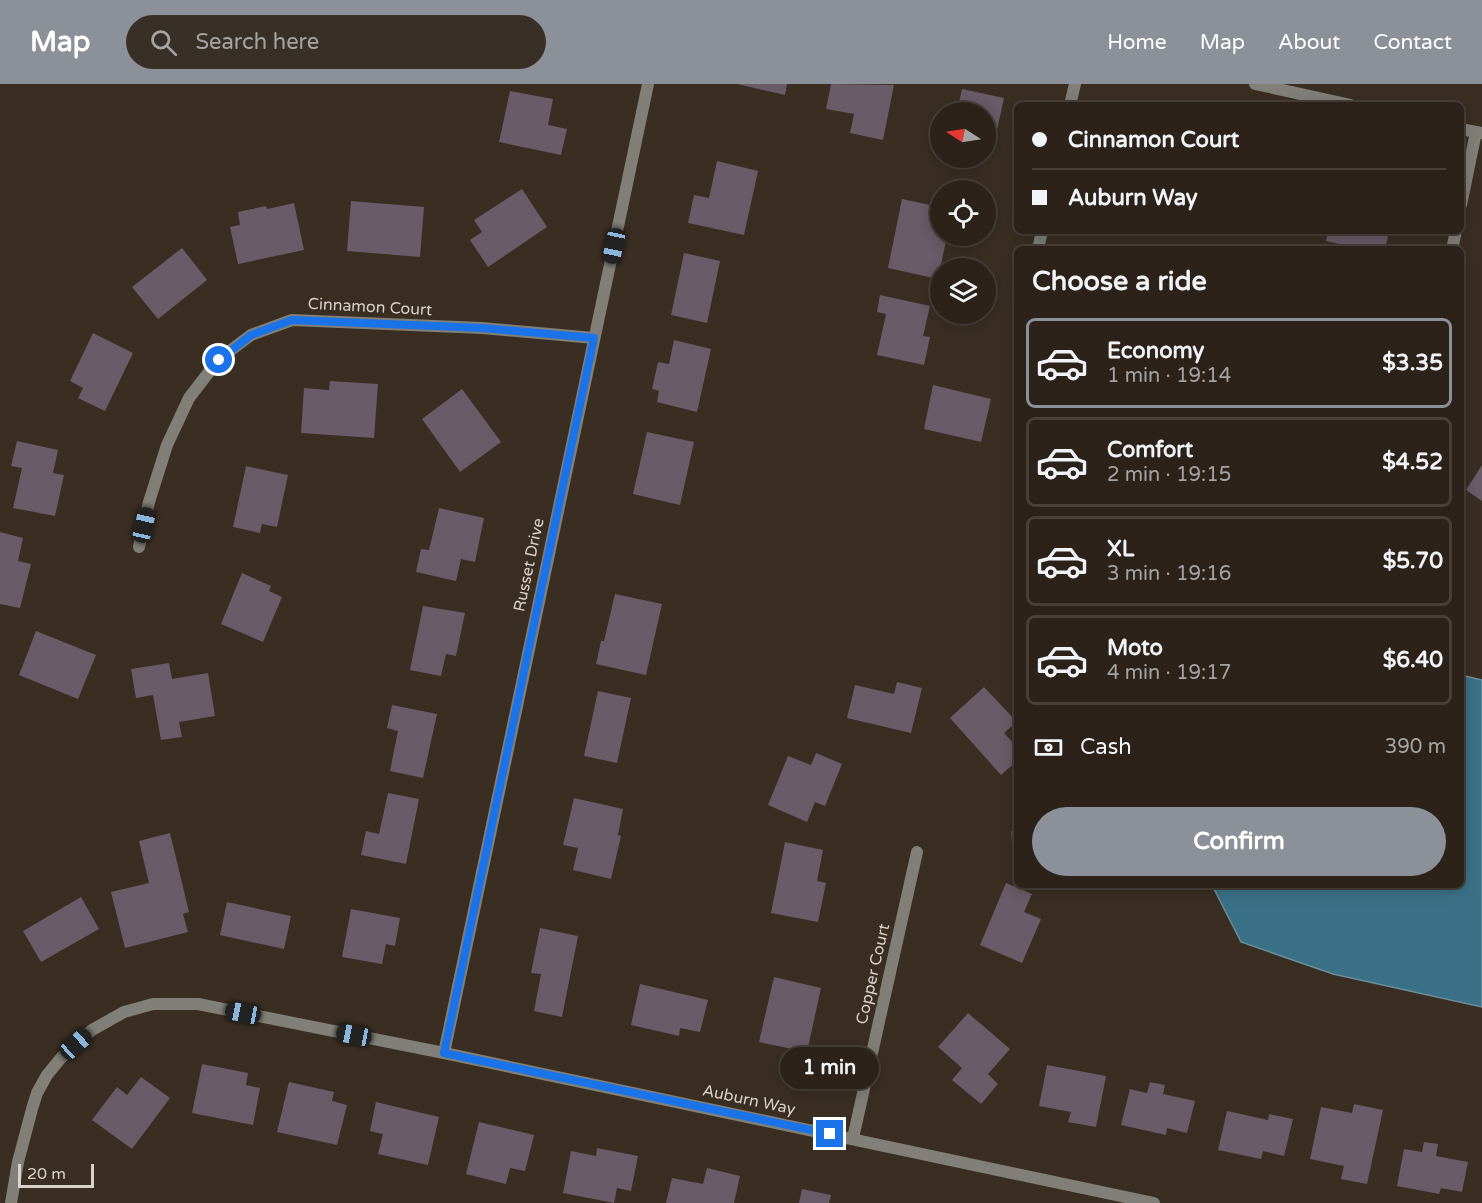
<!DOCTYPE html>
<html lang="en">
<head>
<meta charset="utf-8">
<style>
  :root { --surface:#2c221a; --page:#382f27; --text:#f1f3f6; --muted:#a6a4a2; --line:#483f39; --accent:#8c9099 }
  body { margin:0; font-family:"Varela Round",sans-serif; background:var(--page); color:var(--text); height:100vh; display:flex; flex-direction:column; font-size:22px; white-space:nowrap }
  * { box-sizing:border-box; margin:0 }
  p { font-size:20px; color:var(--muted) }
  .icon { flex:none; width:33px; height:33px; fill:none; stroke:currentColor; stroke-width:2; stroke-linecap:round; stroke-linejoin:round }
  .map { position:relative; flex:1; overflow:hidden }
  .details { position:absolute; left:1014px; top:162px; width:450px; height:642px; display:flex; flex-direction:column; background:var(--surface); border-radius:9px; box-shadow:0 3px 15px #0003,0 0 0 2px var(--line) }
  .details>* { flex:none }
  .guide { position:absolute; left:1014px; top:18px; width:450px; height:132px; border-radius:9px; box-shadow:0 3px 15px #0003,0 0 0 2px var(--line); display:grid; align-content:center; height:132px; padding:0 18px; background:var(--surface) }
  .needle { width:39px; rotate:282deg }
  .fabs { position:absolute; left:930px; top:18px; display:grid; gap:12px }
  .fabs a { display:grid; place-items:center; width:66px; height:66px; border-radius:50%; background:var(--surface); box-shadow:0 3px 15px #0003,0 0 0 2px var(--line); font-size:30px }
  .scale { position:absolute; left:18px; bottom:15px; width:76px; box-sizing:border-box; padding-left:6px; border:3px solid #d9d1ca; border-top:0; font-size:16px; line-height:21px; white-space:nowrap; color:#d9d1ca; -webkit-text-stroke:4px #3a2e23; paint-order:stroke }
  .end { position:absolute; width:27px; height:27px; margin:-14px; border:8px solid #1a73e8; background:#fff; box-shadow:0 0 0 3px #fff }
  .from { border-radius:50% }
  .bubble { position:absolute; height:42px; border-radius:21px; background:var(--surface); box-shadow:0 3px 15px #0003,0 0 0 2px var(--line); font-size:20px; font-weight:700; line-height:42px; text-align:center }
  .car { position:absolute; width:18px; height:36px; margin:-18px -9px; border-radius:8px; box-shadow:0 0 4px 2px #0007; background:linear-gradient(#222 24%,#8ab4d8 0 40%,#222 0 76%,#8ab4d8 0 86%,#222 0) }
  .guide b { display:flex; align-items:center; gap:21px; height:57px; font-size:22px }
  .guide b+b { border-top:2px solid var(--line) }
  .guide i { width:15px; height:15px; background:var(--text) }
  ul { padding:0; list-style:none }
  li { display:flex; align-items:center; gap:18px; height:90px; margin:0 12px 9px; padding:0 6px; border:3px solid var(--line); border-radius:9px }
  li div { flex:1 }
  li b { display:block; font-size:22px }
  li em { font-style:normal; font-weight:700 }
  li.selected { border-color:var(--accent) }
  li>.icon { width:54px; height:54px; stroke-width:1.5 }
  h2 { padding:0 18px; font-size:27px; line-height:72px }
  .pay { display:flex; align-items:center; gap:15px; height:66px; padding:0 18px; font-size:22px }
  .pay p { margin-inline-start:auto }
  .cta { display:flex; gap:12px; margin-top:auto; padding:12px 18px }
  .cta a { flex:1; height:69px; border-radius:36px; background:var(--accent); color:#fff; font-size:24px; font-weight:700; line-height:69px; text-align:center }
  header { display:flex; align-items:center; gap:36px; box-sizing:border-box; height:84px; padding:0 30px; background:var(--accent); color:#fff }
  header strong { font-size:28px }
  nav { display:flex; gap:33px; margin-inline-start:auto; font-size:21px }
  .search { width:420px; height:54px; background:var(--page); display:flex; align-items:center; gap:15px; box-sizing:border-box; padding:0 21px; border-radius:33px; color:var(--muted); font-size:22px }
  .map>svg:first-child { display:block }
  .water { fill:#3b7187; stroke:#6a8e9b; stroke-width:1.5 }
  .building { fill:#695b67 }
  .lines { fill:none; stroke-linecap:round; stroke-linejoin:round }
  .street { stroke:#817f77; stroke-width:12 }
  .route { stroke:#1a73e8; stroke-width:8 }
  .labels { text-anchor:middle; dominant-baseline:central; stroke-width:4.5; stroke-linejoin:round; paint-order:stroke }
  .street-label { font-size:16px; fill:#d9d1ca; stroke:#3a2e23 }
</style>
</head>
<body>
<header>
<strong>Map</strong>
<div class="search"><svg class="icon" aria-label="search" viewBox="0 0 24 24"><circle cx="10" cy="10" r="6"/><path d="M15 15l6 6"/></svg>Search here</div>
<nav><a>Home</a><a>Map</a><a>About</a><a>Contact</a></nav>
</header>
<div class="map">
<svg width="1482" height="1119" viewBox="0 0 1482 1119">
  <rect width="100%" height="100%" fill="#3a2e23"/>
  <polygon class="water" points="1461,591 1482,596 1482,923 1333,890 1241,858 1212,801 1461,801"/>
  <g class="building">
    <polygon points="737,0 787,0 785,11"/>
    <polygon points="831,0 894,1 883,56 850,49 854,30 826,25"/>
    <polygon points="962,5 1004,14 995,55 986,53 986,28 957,28"/>
    <polygon points="510,7 553,15 548,41 567,45 561,71 499,58"/>
    <polygon points="717,77 758,87 744,151 688,139 694,111 709,114"/>
    <polygon points="522,105 547,143 488,183 470,156 482,148 474,136"/>
    <polygon points="902,115 940,123 936,145 940,146 940,152 947,152 938,195 888,184"/>
    <polygon points="351,117 424,123 420,173 347,167"/>
    <polygon points="294,119 304,166 238,180 230,143 240,141 238,128 266,122 267,125"/>
    <polygon points="1328,147 1383,147 1389,148 1385,165 1363,165 1326,157"/>
    <polygon points="182,164 207,196 158,235 132,203"/>
    <polygon points="684,169 720,177 707,239 671,231"/>
    <polygon points="880,211 930,222 923,252 930,253 924,281 877,271 886,230 877,228"/>
    <polygon points="93,249 133,269 105,327 78,314 83,304 70,297"/>
    <polygon points="674,256 711,265 697,328 657,318 659,307 652,305 658,278 669,280"/>
    <polygon points="330,297 378,300 374,354 301,349 304,304 329,306"/>
    <polygon points="933,301 991,315 981,358 924,345"/>
    <polygon points="462,305 501,358 460,388 422,335"/>
    <polygon points="647,348 694,358 680,421 633,410"/>
    <polygon points="17,357 58,366 53,389 64,391 55,432 13,424 22,384 11,382"/>
    <polygon points="1482,381 1482,417 1466,406"/>
    <polygon points="246,382 288,391 277,443 262,440 260,449 233,443"/>
    <polygon points="439,424 484,434 475,478 461,475 456,497 416,488 421,465 429,466"/>
    <polygon points="0,448 23,454 18,477 31,480 20,524 0,520"/>
    <polygon points="242,489 271,502 269,507 282,513 263,558 221,540"/>
    <polygon points="615,510 662,520 646,591 596,580 601,557 604,557"/>
    <polygon points="423,522 465,529 456,572 446,570 441,592 410,586"/>
    <polygon points="36,547 96,571 78,615 19,591"/>
    <polygon points="169,579 172,595 208,589 215,632 179,638 182,653 161,656 153,611 136,614 131,585"/>
    <polygon points="897,598 922,604 911,649 847,634 855,601 894,610"/>
    <polygon points="984,603 1017,638 1004,649 1017,663 1017,677 1001,691 950,634"/>
    <polygon points="598,607 631,614 617,679 584,672"/>
    <polygon points="392,621 437,630 423,694 390,687 398,647 387,644"/>
    <polygon points="816,669 842,680 825,722 815,718 807,738 768,721 788,672 811,681"/>
    <polygon points="388,709 419,715 406,780 361,771 366,747 379,750"/>
    <polygon points="574,714 623,725 618,751 621,752 611,795 573,786 578,764 563,761"/>
    <polygon points="1011,747 1017,747 1017,773 1013,773"/>
    <polygon points="170,749 189,828 183,830 188,848 125,864 111,808 149,799 139,757"/>
    <polygon points="785,758 823,766 817,797 826,799 818,838 771,829"/>
    <polygon points="1006,799 1032,810 1024,828 1041,835 1022,879 980,861"/>
    <polygon points="81,813 99,845 41,878 23,847"/>
    <polygon points="227,818 291,832 284,865 220,851"/>
    <polygon points="351,825 400,834 395,862 386,860 382,880 342,873"/>
    <polygon points="540,844 578,852 562,933 534,927 541,890 531,889"/>
    <polygon points="774,893 821,904 807,968 759,958"/>
    <polygon points="640,900 708,916 700,948 680,944 679,952 631,941"/>
    <polygon points="968,929 1010,965 988,990 998,1000 981,1020 952,996 962,984 938,963"/>
    <polygon points="202,980 248,989 246,1001 260,1004 253,1041 192,1029"/>
    <polygon points="1047,981 1106,992 1096,1043 1068,1038 1071,1028 1039,1022"/>
    <polygon points="141,993 170,1014 132,1065 92,1036 117,1003 127,1011"/>
    <polygon points="289,998 334,1008 332,1017 347,1021 337,1061 277,1048"/>
    <polygon points="1150,998 1165,1001 1163,1010 1195,1017 1187,1049 1167,1044 1166,1051 1121,1041 1130,1005 1147,1009"/>
    <polygon points="376,1018 439,1033 428,1081 378,1070 383,1050 370,1047"/>
    <polygon points="1354,1020 1383,1026 1367,1100 1341,1095 1344,1082 1310,1075 1321,1023 1352,1029"/>
    <polygon points="1227,1027 1268,1036 1269,1030 1293,1035 1284,1072 1263,1067 1261,1075 1218,1066"/>
    <polygon points="479,1038 534,1051 525,1087 510,1084 506,1100 466,1090"/>
    <polygon points="1424,1058 1438,1060 1436,1072 1468,1078 1462,1108 1441,1104 1439,1110 1397,1102 1404,1065 1422,1068"/>
    <polygon points="597,1064 638,1072 631,1107 617,1104 614,1119 563,1109 571,1067 596,1072"/>
    <polygon points="707,1084 740,1092 734,1119 666,1119 672,1094 703,1100"/>
    <polygon points="802,1105 831,1111 829,1119 799,1119"/>
  </g>
  <g class="lines">
    <g class="street">
      <polyline points="1255,0 1351,21"/>
      <polyline points="1070,21 1075,0"/>
      <polyline points="1461,45 1482,49"/>
      <polyline points="1461,121 1476,48"/>
      <polyline points="1038,165 1042,147"/>
      <polyline points="1452,165 1456,147"/>
      <polyline points="139,463 149,418 167,361 189,314 219,275 251,251 292,236 482,244 594,254"/>
      <polyline points="444,969 648,0"/>
      <polyline points="853,1054 917,768"/>
      <polyline points="11,1119 18,1078 32,1025 37,1009 47,991 61,974 92,946 124,928 153,920 198,920 444,969 1154,1119"/>
    </g>
  </g>
  <g class="lines">
    <polyline class="route" points="219,276 251,251 292,236 482,244 594,254 444,969 830,1050"/>
  </g>
  <g class="labels">
    <g class="street-label">
      <text transform="translate(370 223) rotate(3)">Cinnamon Court</text>
      <text transform="translate(529 481) rotate(-78)">Russet Drive</text>
      <text transform="translate(873 890) rotate(-77)">Copper Court</text>
      <text transform="translate(749 1016) rotate(12)">Auburn Way</text>
    </g>
  </g>
</svg>
<div class="fabs">
<a><svg class="needle" viewBox="-14 -14 28 28"><path d="M0-13l5 13h-10z" fill="#e53935"/><path d="M0 13l5-13h-10z" fill="#a6a4a2"/></svg></a>
<a><svg class="icon" aria-label="locate" viewBox="0 0 24 24"><circle cx="12" cy="12" r="6"/><path d="M12 2v4M12 18v4M2 12h4M18 12h4"/></svg></a>
<a><svg class="icon" aria-label="layers" viewBox="0 0 24 24"><path d="M12 4l9 5-9 5-9-5zM3 14l9 5 9-5"/></svg></a>
</div>
<div class="scale">20 m</div>
<i class="end from" style="left:219px;top:276px"></i>
<i class="end" style="left:830px;top:1050px"></i>
<div class="bubble" style="left:780px;top:963px;width:99px">1 min</div>
<i class="car" style="left:614px;top:162px;rotate:192deg"></i>
<i class="car" style="left:144px;top:441px;rotate:13deg"></i>
<i class="car" style="left:243px;top:929px;rotate:281deg"></i>
<i class="car" style="left:354px;top:951px;rotate:281deg"></i>
<i class="car" style="left:76px;top:960px;rotate:48deg"></i>
<div class="guide">
<b><i class="from"></i>Cinnamon Court</b>
<b><i></i>Auburn Way</b>
</div>
<section class="details">
<h2>Choose a ride</h2>
<ul>
<li class="selected"><svg class="icon" aria-label="car" viewBox="0 0 24 24"><path d="M5 17H2v-5l4-1 3-4h7l3 4 3 1v5h-3M9 17h6M6 11h13"/><circle cx="7" cy="17" r="2"/><circle cx="17" cy="17" r="2"/></svg><div><b>Economy</b><p>1 min · 19:14</p></div><em>$3.35</em></li>
<li><svg class="icon" aria-label="car" viewBox="0 0 24 24"><path d="M5 17H2v-5l4-1 3-4h7l3 4 3 1v5h-3M9 17h6M6 11h13"/><circle cx="7" cy="17" r="2"/><circle cx="17" cy="17" r="2"/></svg><div><b>Comfort</b><p>2 min · 19:15</p></div><em>$4.52</em></li>
<li><svg class="icon" aria-label="car" viewBox="0 0 24 24"><path d="M5 17H2v-5l4-1 3-4h7l3 4 3 1v5h-3M9 17h6M6 11h13"/><circle cx="7" cy="17" r="2"/><circle cx="17" cy="17" r="2"/></svg><div><b>XL</b><p>3 min · 19:16</p></div><em>$5.70</em></li>
<li><svg class="icon" aria-label="car" viewBox="0 0 24 24"><path d="M5 17H2v-5l4-1 3-4h7l3 4 3 1v5h-3M9 17h6M6 11h13"/><circle cx="7" cy="17" r="2"/><circle cx="17" cy="17" r="2"/></svg><div><b>Moto</b><p>4 min · 19:17</p></div><em>$6.40</em></li>
</ul>
<div class="pay"><svg class="icon" aria-label="cash" viewBox="0 0 24 24"><path d="M3 7h18v10H3z"/><circle cx="12" cy="12" r="2"/></svg>Cash<p>390 m</p></div>
<div class="cta"><a>Confirm</a></div>
</section>
</div>
</body>
</html>
